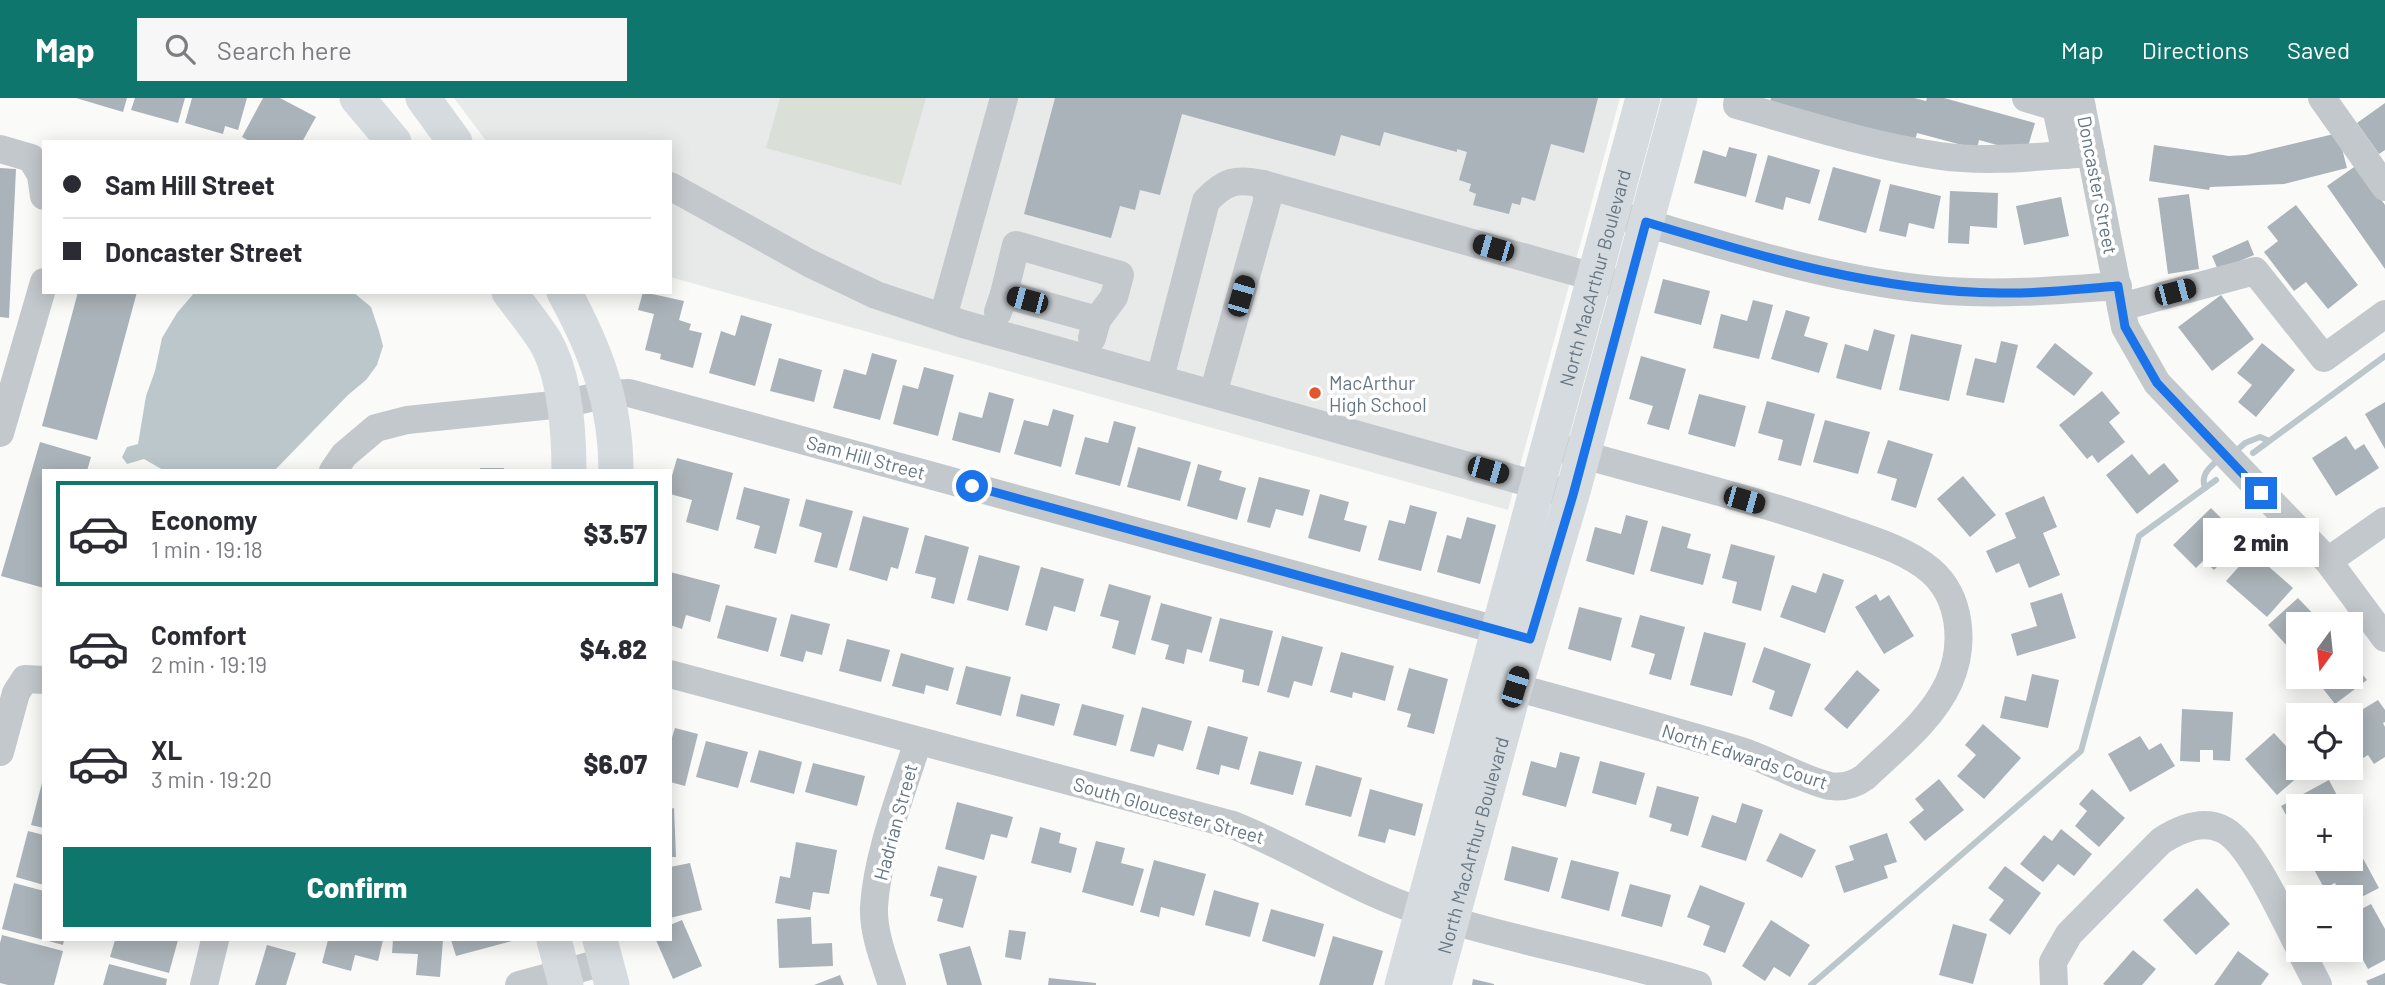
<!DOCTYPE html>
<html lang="en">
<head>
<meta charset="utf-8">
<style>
  :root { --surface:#fff; --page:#f7f7f7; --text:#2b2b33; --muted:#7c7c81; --line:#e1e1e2; --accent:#0f766e }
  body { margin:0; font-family:Barlow,sans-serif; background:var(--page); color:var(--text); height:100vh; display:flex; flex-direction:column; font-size:26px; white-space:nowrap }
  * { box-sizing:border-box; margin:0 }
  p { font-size:23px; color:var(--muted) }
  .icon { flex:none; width:38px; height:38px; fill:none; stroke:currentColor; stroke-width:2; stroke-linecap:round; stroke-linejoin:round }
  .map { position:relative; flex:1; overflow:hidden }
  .sheet { position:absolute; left:42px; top:371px; width:630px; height:472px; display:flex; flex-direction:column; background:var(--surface); border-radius:0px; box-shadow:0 4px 18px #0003 }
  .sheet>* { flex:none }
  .banner { position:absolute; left:42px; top:42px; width:630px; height:154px; border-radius:0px; box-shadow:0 4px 18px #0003; display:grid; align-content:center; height:154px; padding:0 21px; background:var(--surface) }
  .needle { width:46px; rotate:195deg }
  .fabs { position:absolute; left:2286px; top:514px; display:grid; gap:14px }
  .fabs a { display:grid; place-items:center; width:77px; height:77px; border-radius:0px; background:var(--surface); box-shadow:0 4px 18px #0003; font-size:35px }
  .end { position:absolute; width:32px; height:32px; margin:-16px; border:9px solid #1a73e8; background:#fff; box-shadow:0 0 0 4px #fff }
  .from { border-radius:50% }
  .bubble { position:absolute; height:49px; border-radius:0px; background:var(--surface); box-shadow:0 4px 18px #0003; font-size:23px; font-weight:800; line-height:49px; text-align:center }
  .car { position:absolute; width:21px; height:42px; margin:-21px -10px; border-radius:9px; box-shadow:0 0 5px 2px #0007; background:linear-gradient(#222 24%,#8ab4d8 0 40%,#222 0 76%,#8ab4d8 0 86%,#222 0) }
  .banner b { display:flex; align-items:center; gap:24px; height:66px; font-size:26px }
  .banner b+b { border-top:2px solid var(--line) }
  .banner i { width:18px; height:18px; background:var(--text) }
  ul { padding:12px 0 0; list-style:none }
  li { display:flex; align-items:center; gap:21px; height:105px; margin:0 14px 10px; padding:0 7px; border:4px solid transparent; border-radius:0px }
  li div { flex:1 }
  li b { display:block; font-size:26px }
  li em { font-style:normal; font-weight:800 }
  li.on { border-color:var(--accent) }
  li>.icon { width:63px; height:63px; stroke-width:1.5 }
  .cta { display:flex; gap:14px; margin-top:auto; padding:14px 21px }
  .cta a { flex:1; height:80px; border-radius:0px; background:var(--accent); color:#fff; font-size:28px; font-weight:800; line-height:80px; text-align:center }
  header { display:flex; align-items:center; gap:42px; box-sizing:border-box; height:98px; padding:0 35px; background:var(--accent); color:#fff }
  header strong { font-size:33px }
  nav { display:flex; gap:38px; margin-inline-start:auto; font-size:24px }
  .search { width:490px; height:63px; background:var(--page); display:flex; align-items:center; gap:18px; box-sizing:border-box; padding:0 24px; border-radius:0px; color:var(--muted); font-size:26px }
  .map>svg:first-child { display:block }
  .built { fill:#e8e9e9 }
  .green { fill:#dadfd7 }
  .water { fill:#bbc7cb }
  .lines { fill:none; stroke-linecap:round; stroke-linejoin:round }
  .stream { stroke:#bbc7cb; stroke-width:6 }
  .building { fill:#aab3b9 }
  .minor { stroke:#c3c8cc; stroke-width:28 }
  .major { stroke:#d6dbdf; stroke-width:35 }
  .route { stroke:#1a73e8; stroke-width:9 }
  .poi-dot { fill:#e4572e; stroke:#fff; stroke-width:2.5 }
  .labels { text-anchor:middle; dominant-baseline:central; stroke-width:7; stroke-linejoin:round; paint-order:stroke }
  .street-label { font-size:19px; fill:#657683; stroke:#fff }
  .poi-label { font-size:19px; fill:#657683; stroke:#fff; text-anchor:start }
</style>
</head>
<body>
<header>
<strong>Map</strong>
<div class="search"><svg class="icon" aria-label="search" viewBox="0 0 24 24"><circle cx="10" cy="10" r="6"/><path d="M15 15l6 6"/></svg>Search here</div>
<nav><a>Map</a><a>Directions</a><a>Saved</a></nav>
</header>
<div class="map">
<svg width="2385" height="887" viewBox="0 0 2385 887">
  <rect width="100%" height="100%" fill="#fafaf8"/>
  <polygon class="built" points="454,0 1620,0 1508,412 670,179 670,44 487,44"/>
  <polygon class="green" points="780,0 926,0 901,87 766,50"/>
  <polygon class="water" points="195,194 353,194 371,209 379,233 383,248 377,267 366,282 348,297 274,373 165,373 144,361 127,366 122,359 127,349 138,346 146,298 155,273 162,240 177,215"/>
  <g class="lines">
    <g class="stream">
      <polyline points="2234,355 2245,345 2260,339 2269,343"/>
      <polyline points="2253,355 2385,258"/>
      <path d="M 2205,390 C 2200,376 2210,369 2220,360"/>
      <polyline points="1811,887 2081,653 2139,438 2216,382"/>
    </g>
  </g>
  <g class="building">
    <polygon points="76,0 127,0 123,14"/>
    <polygon points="135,0 185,0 178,25 131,12"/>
    <polygon points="192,0 247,0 238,32 225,28 223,36 185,25"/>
    <polygon points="263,0 280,0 316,19 302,44 251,44 242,39"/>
    <polygon points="1055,0 1598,0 1584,55 1551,46 1535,103 1522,99 1520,107 1512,105 1509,116 1473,107 1476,96 1469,93 1471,86 1459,82 1467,54 1457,51 1457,54 1384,34 1380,48 1341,37 1335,58 1182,16 1160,97 1140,92 1135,112 1120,108 1111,140 1024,116"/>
    <polygon points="1771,0 1914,0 1926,3 1927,0 1944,0 2035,25 2026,55 1979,42 1977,51 1917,35 1914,47 1770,3"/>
    <polygon points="2385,5 2385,52 2379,56 2357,25"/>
    <polygon points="2338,35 2347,70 2284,86 2210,89 2209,92 2149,83 2154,47 2229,58 2246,57"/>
    <polygon points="1729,49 1757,56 1746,99 1694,85 1703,52 1726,59"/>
    <polygon points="1768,57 1820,72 1810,106 1786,99 1783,112 1755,104"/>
    <polygon points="2357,67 2385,107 2385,171 2327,88"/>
    <polygon points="1833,69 1881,82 1866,135 1818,122"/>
    <polygon points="0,70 16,71 9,220 0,219"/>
    <polygon points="1890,86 1941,98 1934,131 1909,125 1906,139 1879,133"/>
    <polygon points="1950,93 1998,95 1997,130 1970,128 1969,146 1948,145"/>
    <polygon points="2189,96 2199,171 2168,176 2158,100"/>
    <polygon points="2061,99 2069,138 2024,147 2016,108"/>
    <polygon points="2296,107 2358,187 2328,211 2306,184 2294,193 2264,154 2278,143 2267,129"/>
    <polygon points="2248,142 2254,157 2218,172 2212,158"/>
    <polygon points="1663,181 1710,193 1701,227 1654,215"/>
    <polygon points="78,194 137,194 97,342 42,328"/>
    <polygon points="643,194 684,203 679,222 691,226 689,232 702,235 693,270 660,261 661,256 645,252 654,216 638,212"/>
    <polygon points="2221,197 2254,241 2212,273 2178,229"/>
    <polygon points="1753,202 1773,207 1759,261 1713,250 1721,216 1747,223"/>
    <polygon points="1786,212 1810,219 1804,238 1828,245 1819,275 1771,261"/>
    <polygon points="741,217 772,226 755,288 709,275 721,233 735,238"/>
    <polygon points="1874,231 1895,237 1881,292 1836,280 1845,246 1868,253"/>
    <polygon points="1911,236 1962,247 1949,303 1899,292"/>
    <polygon points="2001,243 2018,247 2004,305 1966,297 1975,260 1996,265"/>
    <polygon points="2055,245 2093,275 2074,298 2036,269"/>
    <polygon points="2262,245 2295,272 2256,319 2238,304 2252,287 2237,275"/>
    <polygon points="872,255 897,262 880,322 833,310 844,271 866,277"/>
    <polygon points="1641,258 1686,271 1669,332 1647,326 1653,308 1629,301"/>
    <polygon points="779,260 822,272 814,304 770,293"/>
    <polygon points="924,269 954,277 938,338 893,326 903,287 918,291"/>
    <polygon points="2102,293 2120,315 2109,324 2125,344 2098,365 2092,357 2087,361 2059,327"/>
    <polygon points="989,294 1014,301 1000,355 952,342 959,314 982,320"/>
    <polygon points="1699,296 1746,308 1735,349 1688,336"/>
    <polygon points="1767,303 1815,316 1801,368 1778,362 1783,342 1758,335"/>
    <polygon points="2385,304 2385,351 2365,316"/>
    <polygon points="1053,311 1074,317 1061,369 1014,356 1024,322 1048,328"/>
    <polygon points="1825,322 1870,334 1858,376 1813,364"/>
    <polygon points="1114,323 1136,329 1120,388 1075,376 1085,339 1108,345"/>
    <polygon points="2346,338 2355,352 2364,346 2379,370 2336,398 2312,360"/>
    <polygon points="1888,342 1933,356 1916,410 1891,402 1897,381 1877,375"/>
    <polygon points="40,344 91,359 87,373 44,373 44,490 1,478"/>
    <polygon points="1138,349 1191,364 1180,403 1127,389"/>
    <polygon points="2132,356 2149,377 2164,365 2179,383 2137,416 2106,377"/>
    <polygon points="677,360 733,375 718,433 686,424 692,402 670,396 670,385"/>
    <polygon points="1198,366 1222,373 1219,382 1246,390 1237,422 1187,408"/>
    <rect x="480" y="370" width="24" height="3"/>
    <polygon points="1963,378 1996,417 1970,439 1937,401"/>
    <polygon points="1259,379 1310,392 1303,418 1276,411 1270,430 1247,424"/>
    <polygon points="744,389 790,401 776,456 754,450 760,428 736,421"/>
    <polygon points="1320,396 1349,404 1344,422 1367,428 1360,454 1308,440"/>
    <polygon points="2044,398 2057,429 2043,435 2060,477 2029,490 2019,465 1996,475 1986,453 2016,440 2005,415"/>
    <polygon points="806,401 853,413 837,470 814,464 822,435 799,428"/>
    <polygon points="1410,407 1437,414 1421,473 1378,462 1389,422 1405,426"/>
    <polygon points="2211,410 2243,442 2214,472 2204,462 2196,470 2173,447"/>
    <polygon points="1626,417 1648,423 1634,477 1586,463 1595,429 1621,436"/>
    <polygon points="863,418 909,430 898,471 891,469 887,483 849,472"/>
    <polygon points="1467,419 1496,427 1480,486 1437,474 1447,437 1461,441"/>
    <polygon points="1662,428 1691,436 1687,450 1711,456 1703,487 1650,473"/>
    <polygon points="925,437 969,449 954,506 931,500 936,480 915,475"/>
    <polygon points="1731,446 1775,458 1761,513 1732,505 1737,484 1722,480"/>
    <polygon points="2252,454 2293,490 2267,519 2226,483"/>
    <polygon points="979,457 1020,468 1008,513 967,502"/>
    <polygon points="1041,469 1084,481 1075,514 1054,508 1047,533 1025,527"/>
    <polygon points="670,474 720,487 710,524 686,517 682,531 670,527"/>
    <polygon points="1823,475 1844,482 1825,535 1780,519 1792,487 1816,495"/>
    <polygon points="1109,486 1151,498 1135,557 1112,550 1119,523 1100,518"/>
    <polygon points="2062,495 2076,540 2017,558 2011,536 2037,528 2030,505"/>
    <polygon points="1876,496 1880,503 1889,497 1914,538 1884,556 1855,509"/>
    <polygon points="2298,500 2318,521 2311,527 2298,527 2298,560 2268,527"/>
    <polygon points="1161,505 1212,519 1202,555 1187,551 1184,566 1165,561 1169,547 1151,542"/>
    <polygon points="726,507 777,520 768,554 717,540"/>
    <polygon points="1579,509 1622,520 1611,563 1568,551"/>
    <polygon points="791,516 830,526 822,557 806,553 803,564 780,558"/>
    <polygon points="1640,517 1685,529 1671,582 1649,576 1655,556 1631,549"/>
    <polygon points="1220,520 1273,533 1259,588 1242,584 1244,572 1209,563"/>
    <polygon points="1704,534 1746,545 1732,598 1690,587"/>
    <polygon points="1282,538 1323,549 1312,588 1294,583 1289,600 1267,594"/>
    <polygon points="847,541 890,552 881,584 839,573"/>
    <polygon points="1764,549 1811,566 1792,619 1769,611 1775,593 1752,584"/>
    <polygon points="1341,554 1394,568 1385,603 1353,594 1352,600 1330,594"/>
    <polygon points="901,555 954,570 948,593 926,587 924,596 892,588"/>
    <polygon points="2350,561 2367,582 2335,606 2314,579 2350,579"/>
    <polygon points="966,568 1011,579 1001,618 956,606"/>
    <polygon points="1409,570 1448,581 1434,636 1407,629 1411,616 1397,612"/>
    <polygon points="1857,572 1880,592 1847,631 1824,611"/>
    <polygon points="2032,576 2059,582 2048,630 2000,620 2005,598 2026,603"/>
    <polygon points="1021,596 1060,606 1054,628 1016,618"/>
    <polygon points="2378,602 2385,612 2385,624 2383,625 2385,629 2385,659 2374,666 2368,657 2355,665 2350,657 2350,619"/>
    <polygon points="1082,606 1124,617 1116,648 1073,637"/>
    <polygon points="1142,609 1192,623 1183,653 1158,646 1154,659 1130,653"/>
    <polygon points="2182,611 2233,614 2230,663 2213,662 2213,652 2200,652 2200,664 2180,663"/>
    <polygon points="1983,626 2021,660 1984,701 1957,678 1976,657 1965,647"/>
    <polygon points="1208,628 1248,639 1239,672 1221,667 1219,677 1196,671"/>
    <polygon points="675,630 698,636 685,688 670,684 670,646"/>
    <polygon points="2274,635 2298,661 2298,670 2308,670 2277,697 2245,661"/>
    <polygon points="2140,638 2149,652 2161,645 2175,668 2130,694 2108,656"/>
    <polygon points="706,643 748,654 738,690 696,679"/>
    <polygon points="759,652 802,664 794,696 750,684"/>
    <polygon points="1259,653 1302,664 1293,697 1250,686"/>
    <polygon points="1560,654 1580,659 1566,709 1522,697 1531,663 1556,670"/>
    <polygon points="1600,663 1645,675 1636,707 1592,695"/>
    <polygon points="813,665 865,678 857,708 805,694"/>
    <polygon points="1316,667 1362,680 1351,719 1305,707"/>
    <polygon points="43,681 44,681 44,730 31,727"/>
    <polygon points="1939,681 1964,712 1925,743 1909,724 1924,712 1915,701"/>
    <polygon points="2329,682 2343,709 2298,709 2298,738 2281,708"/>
    <polygon points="1657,688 1699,699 1688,738 1670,733 1672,726 1649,719"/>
    <polygon points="1370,691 1423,706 1415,738 1389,731 1385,745 1358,738"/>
    <polygon points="2092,691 2125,720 2099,749 2075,728 2087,713 2079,706"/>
    <polygon points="957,704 1013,719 1007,740 991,736 984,762 945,751"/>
    <polygon points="1742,705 1763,712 1746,763 1701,749 1712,717 1736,725"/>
    <polygon points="674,710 676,759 670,759 670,711"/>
    <polygon points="1040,729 1061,735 1059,745 1077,750 1071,775 1031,765"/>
    <polygon points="2061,731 2092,756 2074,778 2058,766 2043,784 2020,766 2044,737 2052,743"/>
    <polygon points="28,733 44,737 44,787 16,779"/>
    <polygon points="1780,735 1816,752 1802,780 1766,763"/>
    <polygon points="1887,735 1897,764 1884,768 1888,780 1844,795 1835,768 1854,762 1849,748"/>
    <polygon points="2353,742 2379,790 2350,805 2350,800 2343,800 2335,785 2324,790 2310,764 2315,761 2350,761 2350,743"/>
    <polygon points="1096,743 1125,750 1121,765 1144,771 1133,808 1082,794"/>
    <polygon points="796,744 837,752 829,796 813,794 810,812 775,805 780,778 790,780"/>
    <polygon points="1512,748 1558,760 1549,794 1504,782"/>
    <polygon points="1154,762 1206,776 1194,818 1161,809 1159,819 1140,814"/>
    <polygon points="1571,762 1619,774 1609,813 1561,800"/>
    <polygon points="690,765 702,812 670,820 670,769"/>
    <polygon points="938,768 977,778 963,830 937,823 943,801 930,798"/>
    <polygon points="2005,768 2041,795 2010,837 1989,822 2004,802 1988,790"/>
    <polygon points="14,785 44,793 44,842 2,831"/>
    <polygon points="1630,786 1671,797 1662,829 1621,818"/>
    <polygon points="1700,787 1745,805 1725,855 1703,847 1710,828 1687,819"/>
    <polygon points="2197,790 2230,826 2196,857 2163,822"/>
    <polygon points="1214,792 1259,805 1250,839 1205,827"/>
    <polygon points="2371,806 2385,831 2385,862 2368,871 2357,851 2352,854 2350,850 2350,817"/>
    <polygon points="1271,811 1324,826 1315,859 1262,843"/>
    <polygon points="811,819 812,846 832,845 833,868 779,870 777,821"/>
    <polygon points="682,822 702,868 673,881 656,842 670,842 670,827"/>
    <polygon points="1771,822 1810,847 1790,879 1774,869 1765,883 1742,868"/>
    <polygon points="1953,826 1987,836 1973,886 1939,877"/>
    <polygon points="1009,832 1026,834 1021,862 1005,859"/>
    <polygon points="2,837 63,853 54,887 8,887 0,885 0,845"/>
    <polygon points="1333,838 1383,853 1373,887 1319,887"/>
    <polygon points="45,842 64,842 63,847"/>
    <polygon points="115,842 178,842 169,875 110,859"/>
    <polygon points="328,842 383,842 378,863 355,857 351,873 322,865"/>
    <polygon points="393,842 443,842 440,879 416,877 418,856 392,855"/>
    <polygon points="451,842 512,842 512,843 456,858"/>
    <polygon points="267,847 296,855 286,887 255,887"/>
    <polygon points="970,848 982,887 947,887 939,856"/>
    <polygon points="2133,852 2156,871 2142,887 2105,887 2103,886"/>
    <polygon points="2238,853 2269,876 2261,887 2214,887"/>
    <polygon points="109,866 167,881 166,887 103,887"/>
    <polygon points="2385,875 2385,887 2368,887 2366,883"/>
    <polygon points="840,877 844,887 814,887"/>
    <polygon points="1049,880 1096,885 1096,887 1048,887"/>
    <polygon points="1473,881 1494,886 1494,887 1472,887"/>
  </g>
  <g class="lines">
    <g class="minor">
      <path d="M 1738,0 L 1737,7 C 1804,26 1871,48 1940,58 C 1990,65 2041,58 2091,55"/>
      <polyline points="2026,0 2056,9 2082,10"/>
      <polyline points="2080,0 2125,229 2157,285 2328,463 2385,540"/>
      <polyline points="2322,0 2385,89"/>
      <polyline points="2056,9 2066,57"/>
      <polyline points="0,51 31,60 41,77 44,98"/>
      <polyline points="1263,86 1615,185"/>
      <polyline points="670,88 809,165 876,197 963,226 1558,393"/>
      <path d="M 1625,119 C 1730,149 1838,185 1947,193 C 2005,197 2061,192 2118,188"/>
      <polyline points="1004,196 1016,147 1120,177 1114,199 1097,222"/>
      <polyline points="2121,209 2255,173 2324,260 2385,216"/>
      <polyline points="998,214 1004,196 1097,222 1092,240"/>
      <polyline points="943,219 1004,0"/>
      <path d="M 1160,280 L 1206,103 C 1225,83 1236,80 1263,86 L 1268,100 L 1213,296"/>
      <polyline points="0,335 44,184"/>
      <polyline points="333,373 344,357 376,330 407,322 563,306 608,296 629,295 1519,538"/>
      <polyline points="2328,463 2385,423"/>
      <path d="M 670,576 L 1233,727 C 1298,753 1357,793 1423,814 C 1513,843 1607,859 1698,887"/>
      <path d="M 1515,589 C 1590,610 1666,630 1741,653 C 1769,662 1803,682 1830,688 C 1843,690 1854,687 1865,679 C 1894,651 1932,622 1949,584 C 1965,548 1962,499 1930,472 C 1906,452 1872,442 1843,432 C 1751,400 1656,378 1563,351"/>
      <polyline points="0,654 16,595 25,581 44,582"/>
      <polyline points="2300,852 2318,887"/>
      <polyline points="204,887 215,842"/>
      <polyline points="519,887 604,864"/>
      <path d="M 892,887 C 884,862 873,835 874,809 C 877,756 902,694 918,643"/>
      <path d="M 2054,887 L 2053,864 L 2069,836 L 2161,743 C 2178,732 2201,721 2222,731 C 2250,743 2283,819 2298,847"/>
    </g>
    <g class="major">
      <polyline points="357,0 394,44"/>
      <polyline points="423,0 455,44"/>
      <path d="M 509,194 C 521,210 534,226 545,243 C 565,277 569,334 569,373"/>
      <path d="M 564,194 C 596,252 616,306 616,373"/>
      <polyline points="554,842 566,887"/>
      <polyline points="600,842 612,887"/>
      <path id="s1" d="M 1402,887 L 1643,0"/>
      <path id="s2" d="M 1434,887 L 1515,589 L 1572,397 L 1680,0"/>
    </g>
  </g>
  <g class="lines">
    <path class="route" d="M 972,388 L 1530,541 L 1573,397 L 1646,124 C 1761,159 1880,194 2001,195 C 2040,196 2079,191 2118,188 L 2125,229 L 2157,285 L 2261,395"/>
  </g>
  <circle class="poi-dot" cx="1315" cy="295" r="7"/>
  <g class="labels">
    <g class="street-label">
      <text transform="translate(2098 87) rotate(79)">Doncaster Street</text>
      <text stroke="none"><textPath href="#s1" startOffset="733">North MacArthur Boulevard</textPath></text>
      <text transform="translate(866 359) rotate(15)">Sam Hill Street</text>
      <text transform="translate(1745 658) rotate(18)">North Edwards Court</text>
      <text transform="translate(1169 712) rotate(16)">South Gloucester Street</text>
      <text transform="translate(895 724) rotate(-75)">Hadrian Street</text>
      <text stroke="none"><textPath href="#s2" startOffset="145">North MacArthur Boulevard</textPath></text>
    </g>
    <g class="poi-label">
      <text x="1329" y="284">MacArthur<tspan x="1329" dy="22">High School</tspan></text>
    </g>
  </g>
</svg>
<div class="fabs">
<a><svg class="needle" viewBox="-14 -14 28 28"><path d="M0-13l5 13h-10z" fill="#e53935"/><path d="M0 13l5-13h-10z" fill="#7c7c81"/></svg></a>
<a><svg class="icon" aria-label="locate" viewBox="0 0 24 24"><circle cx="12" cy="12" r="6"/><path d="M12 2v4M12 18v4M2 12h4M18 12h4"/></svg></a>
<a>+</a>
<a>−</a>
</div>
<i class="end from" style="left:972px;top:388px"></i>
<i class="end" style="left:2261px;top:395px"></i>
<div class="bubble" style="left:2203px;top:420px;width:116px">2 min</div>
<i class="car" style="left:1493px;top:150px;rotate:286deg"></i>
<i class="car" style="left:2175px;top:194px;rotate:75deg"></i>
<i class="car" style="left:1241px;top:198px;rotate:16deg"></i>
<i class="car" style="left:1027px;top:202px;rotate:285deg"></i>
<i class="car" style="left:1488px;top:372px;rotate:106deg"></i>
<i class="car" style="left:1744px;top:402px;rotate:106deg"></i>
<i class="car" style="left:1515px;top:589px;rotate:17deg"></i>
<div class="banner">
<b><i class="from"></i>Sam Hill Street</b>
<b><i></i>Doncaster Street</b>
</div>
<section class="sheet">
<ul>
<li class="on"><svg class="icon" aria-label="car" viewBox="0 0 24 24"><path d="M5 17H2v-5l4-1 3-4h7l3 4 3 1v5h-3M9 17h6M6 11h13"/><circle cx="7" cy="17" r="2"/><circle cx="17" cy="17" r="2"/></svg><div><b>Economy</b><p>1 min · 19:18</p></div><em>$3.57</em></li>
<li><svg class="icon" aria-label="car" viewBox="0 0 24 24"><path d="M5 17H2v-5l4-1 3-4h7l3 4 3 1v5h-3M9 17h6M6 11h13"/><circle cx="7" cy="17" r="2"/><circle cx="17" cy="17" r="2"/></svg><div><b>Comfort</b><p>2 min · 19:19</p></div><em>$4.82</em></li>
<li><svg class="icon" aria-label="car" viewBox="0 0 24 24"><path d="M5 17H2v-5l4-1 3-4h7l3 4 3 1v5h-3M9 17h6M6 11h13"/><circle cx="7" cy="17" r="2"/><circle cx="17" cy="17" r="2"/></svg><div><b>XL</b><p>3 min · 19:20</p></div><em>$6.07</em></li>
</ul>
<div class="cta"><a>Confirm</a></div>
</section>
</div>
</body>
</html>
